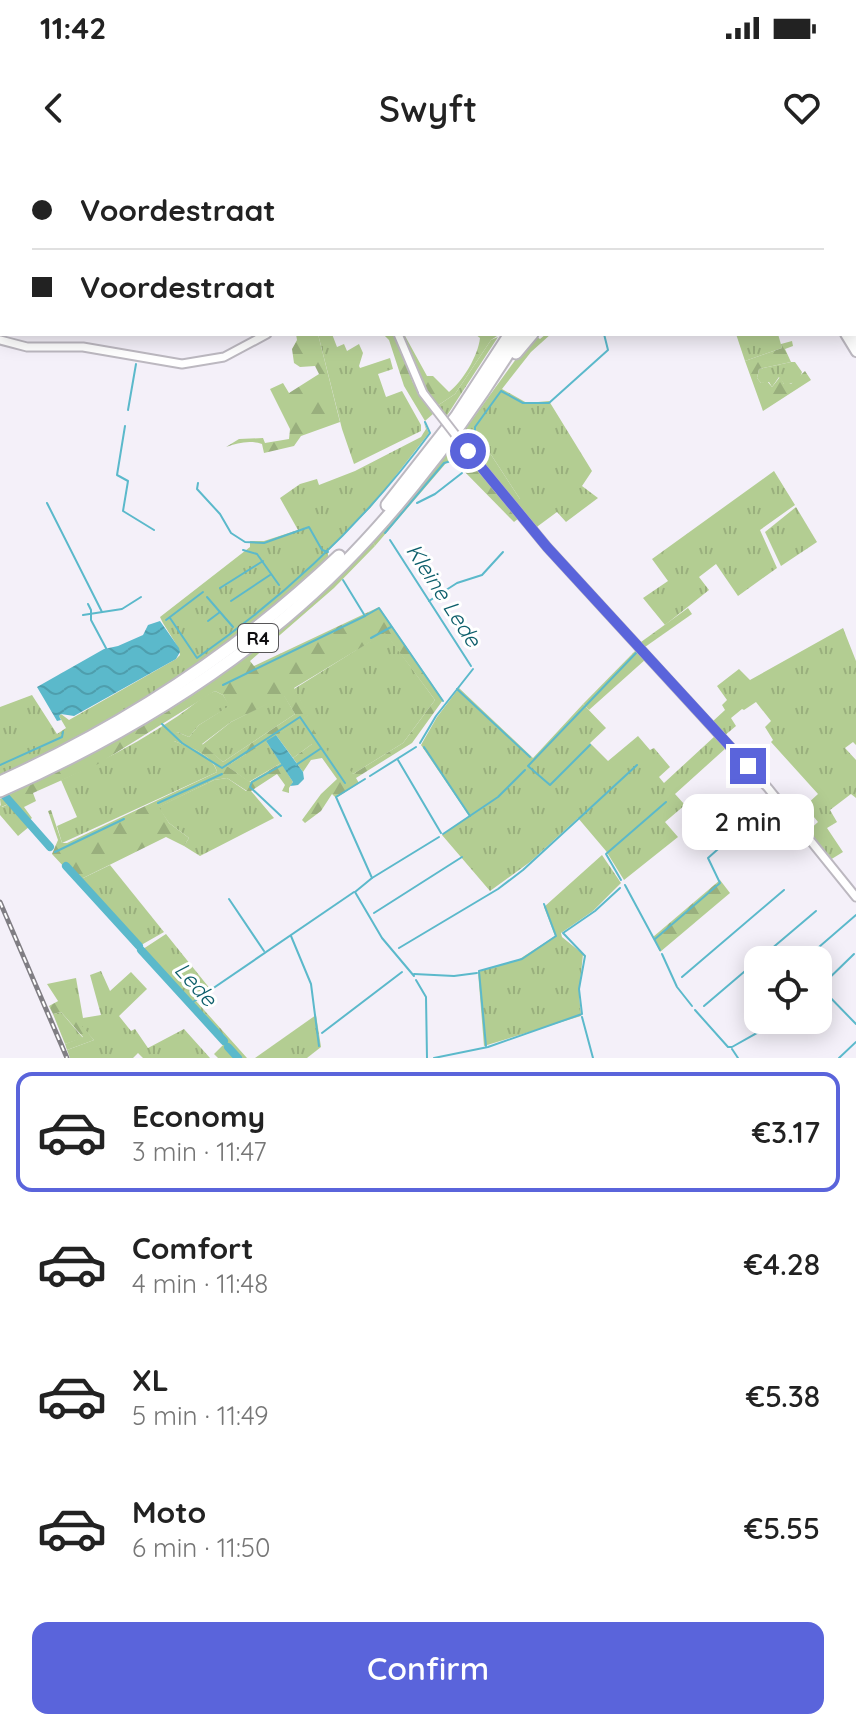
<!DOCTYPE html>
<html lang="en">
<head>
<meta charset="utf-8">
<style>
  :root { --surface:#fff; --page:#f2f2f2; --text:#222; --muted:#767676; --line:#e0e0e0; --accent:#5a64db }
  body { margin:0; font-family:Quicksand,sans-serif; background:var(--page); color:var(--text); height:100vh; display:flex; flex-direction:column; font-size:30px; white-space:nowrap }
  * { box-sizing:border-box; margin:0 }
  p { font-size:26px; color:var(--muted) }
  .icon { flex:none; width:44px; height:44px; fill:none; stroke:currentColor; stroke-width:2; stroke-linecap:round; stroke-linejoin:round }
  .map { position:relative; height:898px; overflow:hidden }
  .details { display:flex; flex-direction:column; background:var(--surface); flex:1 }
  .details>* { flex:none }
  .hud { position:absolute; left:0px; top:0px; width:856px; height:176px; box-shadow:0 4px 20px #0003; display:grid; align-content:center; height:176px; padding:0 32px; background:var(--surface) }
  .tools { position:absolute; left:744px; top:786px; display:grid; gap:16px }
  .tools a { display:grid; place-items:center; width:88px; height:88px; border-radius:16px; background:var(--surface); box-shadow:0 4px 20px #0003; font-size:40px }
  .end { position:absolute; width:36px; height:36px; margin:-18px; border:10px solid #5a64db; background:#fff; box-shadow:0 0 0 4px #fff }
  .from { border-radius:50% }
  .bubble { position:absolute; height:56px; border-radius:16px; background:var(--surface); box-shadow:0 4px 20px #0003; font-size:26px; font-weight:600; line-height:56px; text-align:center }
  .hud b { display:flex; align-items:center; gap:28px; height:76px; font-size:30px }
  .hud b+b { border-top:2px solid var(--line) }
  .hud i { width:20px; height:20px; background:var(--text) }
  ul { padding:14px 0 0; list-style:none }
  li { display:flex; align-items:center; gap:24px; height:120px; margin:0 16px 12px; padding:0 16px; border:4px solid transparent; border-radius:16px }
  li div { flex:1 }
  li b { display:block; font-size:30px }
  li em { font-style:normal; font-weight:600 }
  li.selected { border-color:var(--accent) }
  li>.icon { width:72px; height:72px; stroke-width:1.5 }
  .primary-button { display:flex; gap:16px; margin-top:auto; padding:16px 32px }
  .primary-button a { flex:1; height:92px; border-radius:16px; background:var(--accent); color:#fff; font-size:32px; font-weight:600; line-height:92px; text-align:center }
  .status { display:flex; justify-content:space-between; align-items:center; height:56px; padding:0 40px; background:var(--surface); direction:ltr }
  .status svg { height:22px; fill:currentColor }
  header { display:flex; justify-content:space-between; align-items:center; height:104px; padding:0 32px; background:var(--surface); font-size:36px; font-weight:600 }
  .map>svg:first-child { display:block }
  .grass { fill:url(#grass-tufts) }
  .forest { fill:url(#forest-firs); fill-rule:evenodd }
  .water { fill:url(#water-waves) }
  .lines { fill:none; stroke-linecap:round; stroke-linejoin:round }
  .stream { stroke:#5bb9cb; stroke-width:2 }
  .river { stroke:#5bb9cb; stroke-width:8 }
  .secondary-casing { stroke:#bcb8c0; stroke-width:11 }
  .primary-casing { stroke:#bcb8c0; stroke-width:12 }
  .highway-casing { stroke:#bcb8c0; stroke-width:15 }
  .secondary { stroke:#fff; stroke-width:7 }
  .primary { stroke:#fff; stroke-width:8 }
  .highway { stroke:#fff; stroke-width:11 }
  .rail-casing { stroke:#807e84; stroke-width:5 }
  .rail { stroke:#fff; stroke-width:2; stroke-dasharray:6; stroke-linecap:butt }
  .secondary-bridge-casing { stroke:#bcb8c0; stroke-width:11; stroke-linecap:butt }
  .secondary-bridge { stroke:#fff; stroke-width:7 }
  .route { stroke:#5a64db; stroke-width:10 }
  .labels { text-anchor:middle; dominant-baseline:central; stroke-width:6; stroke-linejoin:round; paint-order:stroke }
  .shield { fill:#fff; stroke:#575658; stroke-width:2 }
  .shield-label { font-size:18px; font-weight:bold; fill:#0f0e11 }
  .water-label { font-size:22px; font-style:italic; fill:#0d5e6b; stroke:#fff }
</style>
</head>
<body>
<div class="status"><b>11:42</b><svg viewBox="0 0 49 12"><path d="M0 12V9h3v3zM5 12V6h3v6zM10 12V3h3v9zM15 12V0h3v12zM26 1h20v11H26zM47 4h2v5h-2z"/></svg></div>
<header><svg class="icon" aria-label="back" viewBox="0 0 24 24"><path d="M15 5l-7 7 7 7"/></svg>Swyft<svg class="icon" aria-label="heart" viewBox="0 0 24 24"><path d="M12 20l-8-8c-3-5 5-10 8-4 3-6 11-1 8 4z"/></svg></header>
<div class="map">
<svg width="856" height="898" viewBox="0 0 856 898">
  <defs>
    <pattern id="grass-tufts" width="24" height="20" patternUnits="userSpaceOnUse" patternTransform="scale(2)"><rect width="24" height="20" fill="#b3cd92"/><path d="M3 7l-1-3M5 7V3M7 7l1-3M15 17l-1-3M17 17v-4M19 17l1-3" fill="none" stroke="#99af7d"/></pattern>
    <pattern id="forest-firs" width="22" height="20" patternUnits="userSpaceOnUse" patternTransform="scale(2)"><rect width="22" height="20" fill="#b3cd92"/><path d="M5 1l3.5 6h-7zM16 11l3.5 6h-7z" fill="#99af7d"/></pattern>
    <pattern id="water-waves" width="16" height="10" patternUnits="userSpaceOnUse" patternTransform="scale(2)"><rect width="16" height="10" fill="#5bb9cb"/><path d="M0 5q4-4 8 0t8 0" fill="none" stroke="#4e9ead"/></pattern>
  </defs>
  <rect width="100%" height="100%" fill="#f4f0f9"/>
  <g class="grass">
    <polygon points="318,174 332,174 337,187 344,184 347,191 359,184 363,193 359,206 360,208 390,198 393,209 378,214 386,237 402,231 421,265 421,271 354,304 342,269"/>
    <polygon points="546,174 551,174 531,192 502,229 527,243 549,241 592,311 582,326 598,338 566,362 557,352 534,369 517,348 520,339 488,290 473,275 465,280 461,275 524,188 536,176 540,179"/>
    <polygon points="736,174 778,174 782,188 745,201"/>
    <polygon points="498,177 446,257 437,246 455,234 491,180"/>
    <path d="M 791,202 L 795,202 L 802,212 C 800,220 793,225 784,224 L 779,217 L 772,227 L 769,222 L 761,223 L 757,218 L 759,209 Z"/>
    <path d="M 424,263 L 429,273 L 372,346 L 328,391 L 328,398 C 232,490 121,561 0,616 L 0,547 L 32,535 L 57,574 L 66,568 L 59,556 L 61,554 L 69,560 L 176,499 L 180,495 C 180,486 165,469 160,457 L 250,387 L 250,381 L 264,381 L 298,370 L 280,338 L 300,324 L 317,319 L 319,325 L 355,311 L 421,277 L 426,269 Z"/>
    <polygon points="456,282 464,292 458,305 447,302 375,386 372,381 409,340"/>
    <polygon points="774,311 795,345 760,370 777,408 738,436 716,404 699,417 709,430 665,465 643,438 668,421 652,399"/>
    <polygon points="796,347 817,382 781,406 765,372"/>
    <polygon points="843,468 856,501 856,585 853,582 845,588 856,600 856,638 851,634 830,650 837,662 827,668 843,692 830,700 807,672 818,662 805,646 818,634 771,582 773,580 765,567 771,561 756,542 744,550 742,549 731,558 736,566 724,576 712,562 725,550 722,545 727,540 717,526 739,509 750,520"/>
    <polygon points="385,472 435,540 403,583 353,614 337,606 312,584 293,598 276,575 308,555 294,529"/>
    <polygon points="459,528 533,598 583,544 606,568 590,583 608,601 638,576 650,590 654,588 670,607 659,617 664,623 715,576 726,588 675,634 685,645 665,662 678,677 624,720 606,691 578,658 530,702 490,731 442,675 469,656 421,585 437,557"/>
    <path d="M 215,531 L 223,535 L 230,546 L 199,565 L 189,577 L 177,572 L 174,581 C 190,587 212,594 217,612 L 62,683 L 57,666 L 77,657 L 61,620 C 101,602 141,581 178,556 C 191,547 201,537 215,531 Z"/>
    <polygon points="284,535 295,554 223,602 202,585 231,562"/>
    <polygon points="266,581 281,603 249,622 227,606"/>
    <polygon points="227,618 246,631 251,631 274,658 200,696 184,686 189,678 169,663 158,647 214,620"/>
    <polygon points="11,643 30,666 18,676 0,655 0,645 2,647"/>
    <polygon points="602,695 621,723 593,751 561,773 562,777 583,794 579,834 581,856 484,886 478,812 518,800 555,776 544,747"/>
    <polygon points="110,705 164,772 136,788 77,721"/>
    <polygon points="166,774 211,830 196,841 247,898 218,898 214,894 224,884 140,791"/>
    <polygon points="101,811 110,831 131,812 147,829 119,856 131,871 135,869 148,888 184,869 210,898 143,898 138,893 133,898 70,898 67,890 94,880 58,841 47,824 76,818 83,858 101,855 90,815"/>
    <polygon points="61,852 83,878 65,884 53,854"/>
    <polygon points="316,855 321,887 307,898 255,898"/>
  </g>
  <g class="forest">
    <path d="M 296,174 L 318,174 L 340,262 L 301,276 L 294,286 L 264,293 L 262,284 C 249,280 238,283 226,287 L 239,279 L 263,278 L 265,283 L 289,279 L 290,269 L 270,229 L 283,223 L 289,233 L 319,214 L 315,206 L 300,207 L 294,203 L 292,189 L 297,180 Z"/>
    <polygon points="383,174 394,174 413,223 434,253 425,261 404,226 389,180"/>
    <path d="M 400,174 L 404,174 L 427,216 L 433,216 L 449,232 C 463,221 478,196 480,178 L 475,174 L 500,174 L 491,180 L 455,234 L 437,246 L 424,228 Z"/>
    <polygon points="792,181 793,186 785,189 791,202 759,209 757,218 761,223 767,221 772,227 780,217 784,224 791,224 805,211 811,220 763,251 745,201 782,188 781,184"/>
    <polygon points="473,275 488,290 520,339 522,344 517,348 465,280"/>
    <polygon points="464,292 519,358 514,362 458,305"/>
    <path d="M 372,381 L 375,386 L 334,428 L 250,501 L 254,506 L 379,447 L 443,540 L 412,583 L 356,618 L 359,623 L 336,638 L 332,634 L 321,651 L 305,663 L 302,660 L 321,634 L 337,619 L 322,598 L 311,600 L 303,612 L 293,598 L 312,584 L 304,572 L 311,566 L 337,605 L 343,601 L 353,614 L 403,583 L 435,540 L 385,473 L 294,528 L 309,555 L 227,606 L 250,622 L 281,603 L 293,622 L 289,628 L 289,633 L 282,631 L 285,625 L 277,614 L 251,631 L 247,631 L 227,618 L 214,620 L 159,647 L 169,663 L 189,678 L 184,686 L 166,677 L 77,721 L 52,694 L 58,680 L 48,651 L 51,650 L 62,683 L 67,683 L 217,612 C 213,594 189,587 174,581 L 173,575 L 177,572 L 189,577 L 199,565 L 229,546 L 223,535 L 215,531 L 98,604 L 33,633 L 36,641 L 24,647 L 32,658 L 27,662 L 11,643 L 1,647 L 0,639 C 83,598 167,559 239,501 C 285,463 328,421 372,381 ZM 284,536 L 295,554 L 223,602 L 202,584 L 231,562 Z"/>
    <polygon points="688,448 692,454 645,487 641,482"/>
    <polygon points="637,489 646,499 589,550 583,544"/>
    <polygon points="720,720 730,733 660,792 653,777"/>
    <polygon points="60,840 94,880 67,890 65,884 83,877 61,852 53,854 49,846"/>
  </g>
  <g class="water">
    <polygon points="160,461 179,488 180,492 176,499 74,556 61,554 59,556 61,560 57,561 37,527 104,489 118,486 143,475 148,465"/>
    <polygon points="276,575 303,612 304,619 298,625 290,626 293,622 266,581"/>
  </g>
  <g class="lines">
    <g class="stream">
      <polyline points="128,250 136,204"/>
      <polyline points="125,266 117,315 128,321 123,351 154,370"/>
      <polyline points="484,288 475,273 475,267 501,231 523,243 549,243 608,190 604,174"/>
      <polyline points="456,302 464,309"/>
      <polyline points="198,323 197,329 220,354 231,373 245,382 264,383 309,367 322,390 328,392"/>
      <polyline points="47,343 102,452"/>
      <polyline points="417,343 435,334 462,313"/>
      <polyline points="385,373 444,303 455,300"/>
      <polyline points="390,380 471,506"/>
      <polyline points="243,390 257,394 279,425"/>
      <polyline points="343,420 365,456 379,448 443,541"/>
      <polyline points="220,428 263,401"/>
      <polyline points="207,437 233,467"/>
      <polyline points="231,441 270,415"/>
      <polyline points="429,441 457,423 482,415 503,392"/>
      <polyline points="88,444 91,450 91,460 107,490"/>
      <polyline points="83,455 122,449 141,437"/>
      <path d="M 170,458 L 197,498 C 287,435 365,362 430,273 L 425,262"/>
      <polyline points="166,460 203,432"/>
      <polyline points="208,461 220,452"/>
      <polyline points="371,478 391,467"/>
      <polyline points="223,525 365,456"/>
      <polyline points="457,529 530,597"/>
      <polyline points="162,564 182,583 222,608 300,557 345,623"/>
      <polyline points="420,583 436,556 473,509"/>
      <polyline points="590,585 550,625 528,606 637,492"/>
      <polyline points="424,587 470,656"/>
      <polyline points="398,600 441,673"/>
      <polyline points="0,605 62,577 63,572"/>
      <polyline points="296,605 320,589"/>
      <polyline points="370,616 416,587"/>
      <polyline points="365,619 336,637 372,718 355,732 382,778 414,816"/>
      <polyline points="158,643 222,614"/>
      <polyline points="281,656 250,627 252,622 282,605"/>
      <polyline points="443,674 498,637 525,610"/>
      <polyline points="55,692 124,659"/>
      <polyline points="372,718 439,677"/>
      <polyline points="621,720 606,694 666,642"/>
      <polyline points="625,725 660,790"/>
      <polyline points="229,739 264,791"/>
      <polyline points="374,753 462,697"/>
      <polyline points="291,776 311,824 319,886"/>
      <polyline points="655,779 720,723 708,698 735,674"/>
      <polyline points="399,788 498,729 523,710 637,605"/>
      <polyline points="770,790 816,751"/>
      <polyline points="772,793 778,800"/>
      <polyline points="662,794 677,827 692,846"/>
      <polyline points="804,800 856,755"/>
      <polyline points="414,814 454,816 477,813"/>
      <polyline points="682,817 784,730"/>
      <polyline points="416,820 426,837 427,898"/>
      <polyline points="820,827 856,864"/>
      <polyline points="818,829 854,794"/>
      <polyline points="190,844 354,732"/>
      <polyline points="704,846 758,800"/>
      <polyline points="695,850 728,887 732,887 780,860"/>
      <polyline points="582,857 593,898"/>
      <polyline points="322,873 402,812"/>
      <polyline points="486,886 479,811 522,799 556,776 544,744"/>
      <polyline points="732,889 738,898"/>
      <polyline points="434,898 488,887 582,854 579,829 585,796 563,773 595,751 620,728"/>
      <polyline points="839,898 856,882"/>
    </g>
    <g class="river">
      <polyline points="5,636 50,687"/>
      <polyline points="66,706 139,786"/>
      <polyline points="141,790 224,881"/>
      <polyline points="228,887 238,898"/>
    </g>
    <defs>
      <g id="secondary">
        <polyline points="398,174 423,233"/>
        <polyline points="0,180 27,187 83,187 182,204 224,197 267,174"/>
        <polyline points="468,291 547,387 768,628 856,737"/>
      </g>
      <g id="primary">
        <polyline points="731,0 733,2"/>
        <polyline points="738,0 740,2"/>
        <polyline points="845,174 856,192"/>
        <polyline points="852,174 856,180"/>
      </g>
      <g id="highway">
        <polyline points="516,2 516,0"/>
        <polyline points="593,2 594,0"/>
        <polyline points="611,2 612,0"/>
        <polyline points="717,2 719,0"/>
        <polyline points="516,193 532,174"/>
        <polyline points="387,345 456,257 510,174"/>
        <path d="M 0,622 C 126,565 239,491 339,396"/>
        <path d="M 0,631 C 102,586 199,530 285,458 C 377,381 458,276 520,174"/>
      </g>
    </defs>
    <use href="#secondary" class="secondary-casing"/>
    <use href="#primary" class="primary-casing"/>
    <use href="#highway" class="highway-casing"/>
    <use href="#secondary" class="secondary"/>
    <use href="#primary" class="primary"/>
    <use href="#highway" class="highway"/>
    <defs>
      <polyline id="rail" points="0,742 67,898"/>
    </defs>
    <use href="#rail" class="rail-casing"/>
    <use href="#rail" class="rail"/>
    <defs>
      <polyline id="secondary-bridge" points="423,233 468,291"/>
    </defs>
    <use href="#secondary-bridge" class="secondary-bridge-casing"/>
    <use href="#secondary-bridge" class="secondary-bridge"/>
  </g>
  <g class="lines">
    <polyline class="route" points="468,291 547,387 748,606"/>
  </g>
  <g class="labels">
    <rect class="shield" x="238" y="464" width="40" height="28" rx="6"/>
    <g class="shield-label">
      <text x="258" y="478">R4</text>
    </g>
    <g class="water-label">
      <text transform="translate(444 435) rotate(57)">Kleine Lede</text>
      <text transform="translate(196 824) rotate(48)">Lede</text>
    </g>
  </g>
</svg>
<div class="tools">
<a><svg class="icon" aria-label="locate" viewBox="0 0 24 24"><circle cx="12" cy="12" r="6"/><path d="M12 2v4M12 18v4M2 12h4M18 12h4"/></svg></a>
</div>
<i class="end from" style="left:468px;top:291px"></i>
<i class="end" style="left:748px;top:606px"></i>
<div class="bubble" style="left:682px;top:634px;width:132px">2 min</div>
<div class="hud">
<b><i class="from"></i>Voordestraat</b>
<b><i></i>Voordestraat</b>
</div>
</div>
<section class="details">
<ul>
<li class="selected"><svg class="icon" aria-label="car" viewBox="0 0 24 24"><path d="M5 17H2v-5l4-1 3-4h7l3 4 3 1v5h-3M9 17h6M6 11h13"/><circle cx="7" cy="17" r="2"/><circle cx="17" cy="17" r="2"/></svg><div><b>Economy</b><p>3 min · 11:47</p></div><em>€3.17</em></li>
<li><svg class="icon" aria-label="car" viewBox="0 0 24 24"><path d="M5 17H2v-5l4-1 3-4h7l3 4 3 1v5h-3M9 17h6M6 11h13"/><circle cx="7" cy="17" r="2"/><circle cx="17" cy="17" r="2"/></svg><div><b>Comfort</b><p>4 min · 11:48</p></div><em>€4.28</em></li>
<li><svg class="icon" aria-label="car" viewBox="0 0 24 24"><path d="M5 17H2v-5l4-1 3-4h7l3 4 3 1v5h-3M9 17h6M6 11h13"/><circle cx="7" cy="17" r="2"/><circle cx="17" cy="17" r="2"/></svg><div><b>XL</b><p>5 min · 11:49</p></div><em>€5.38</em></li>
<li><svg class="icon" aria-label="car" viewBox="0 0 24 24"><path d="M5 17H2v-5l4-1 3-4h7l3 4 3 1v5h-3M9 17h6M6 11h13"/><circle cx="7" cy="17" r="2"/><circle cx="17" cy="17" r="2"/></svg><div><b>Moto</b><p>6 min · 11:50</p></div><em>€5.55</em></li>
</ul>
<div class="primary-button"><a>Confirm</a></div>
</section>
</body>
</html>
